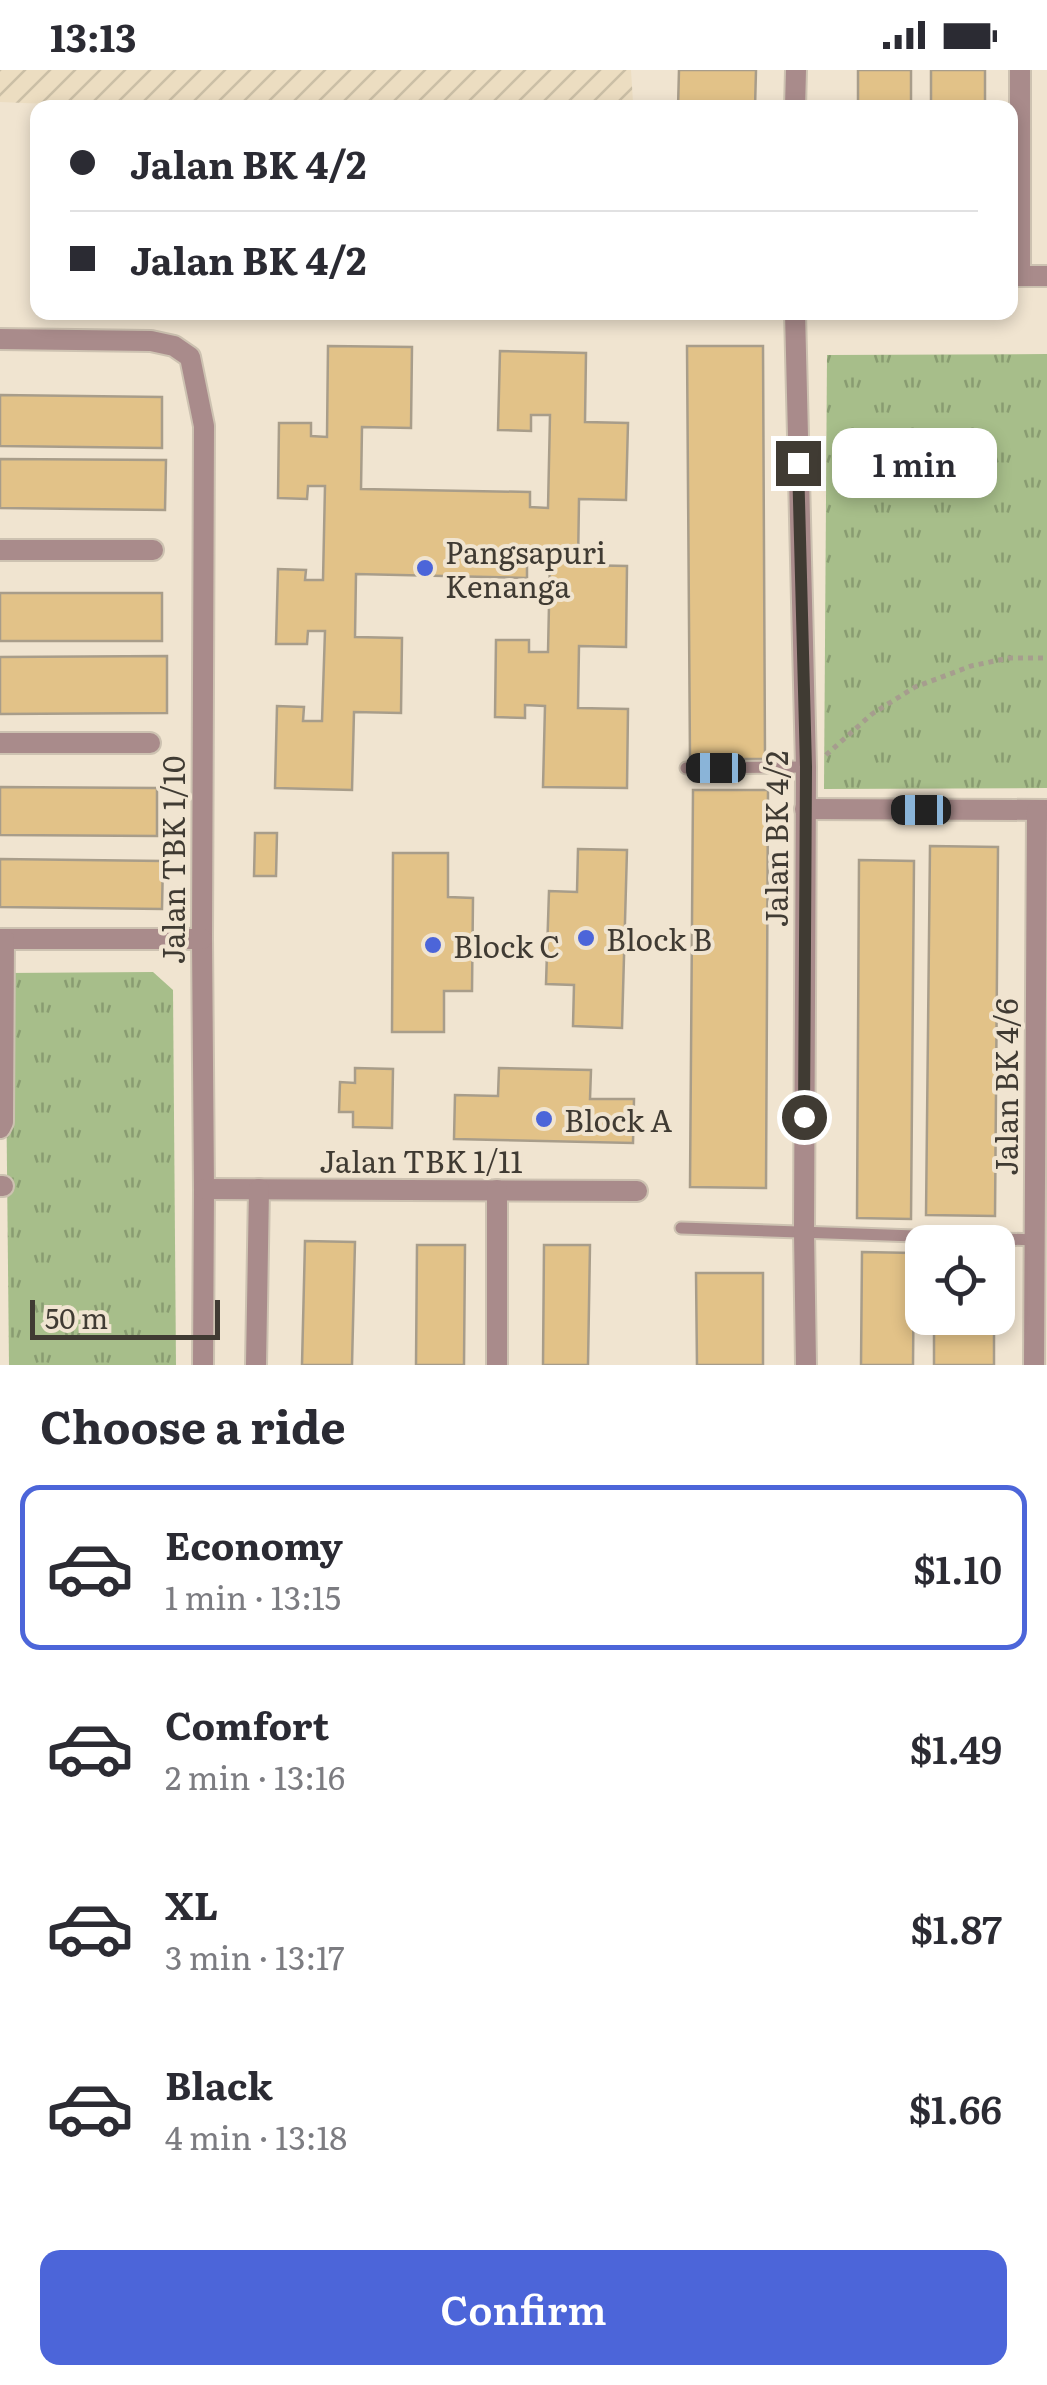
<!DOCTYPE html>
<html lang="en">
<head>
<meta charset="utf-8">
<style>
  :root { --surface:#fff; --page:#f7f7f7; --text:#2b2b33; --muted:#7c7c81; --line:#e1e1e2; --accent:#4c65d9 }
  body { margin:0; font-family:Literata,serif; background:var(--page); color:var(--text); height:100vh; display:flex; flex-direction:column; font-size:38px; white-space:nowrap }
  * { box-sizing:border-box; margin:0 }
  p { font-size:32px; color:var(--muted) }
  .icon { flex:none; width:55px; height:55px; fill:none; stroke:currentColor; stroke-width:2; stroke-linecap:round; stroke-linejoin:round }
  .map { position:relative; height:1295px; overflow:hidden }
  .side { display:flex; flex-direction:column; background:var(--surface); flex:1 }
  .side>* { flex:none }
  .hud { position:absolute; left:30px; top:30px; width:988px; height:220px; border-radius:20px; box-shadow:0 5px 15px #0003; display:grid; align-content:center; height:220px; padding:0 40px; background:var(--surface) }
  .buttons { position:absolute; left:905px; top:1155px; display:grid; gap:20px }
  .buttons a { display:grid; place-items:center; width:110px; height:110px; border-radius:20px; background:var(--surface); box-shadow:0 5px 15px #0003; font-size:50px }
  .scale { position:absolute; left:30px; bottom:25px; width:190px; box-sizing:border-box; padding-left:10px; border:5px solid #403b33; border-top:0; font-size:28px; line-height:35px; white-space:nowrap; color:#403b33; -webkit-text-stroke:8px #f0e4d0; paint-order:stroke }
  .end { position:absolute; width:45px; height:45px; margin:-22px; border:12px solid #403b33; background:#fff; box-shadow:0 0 0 5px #fff }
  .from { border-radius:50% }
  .bubble { position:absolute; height:70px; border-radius:20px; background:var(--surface); box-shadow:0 5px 15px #0003; font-size:32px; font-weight:600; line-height:70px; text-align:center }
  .car { position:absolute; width:30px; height:60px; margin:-30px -15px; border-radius:12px; box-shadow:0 0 8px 2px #0007; background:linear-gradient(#222 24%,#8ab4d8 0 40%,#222 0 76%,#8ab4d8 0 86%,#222 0) }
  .hud b { display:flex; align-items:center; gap:35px; height:95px; font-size:38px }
  .hud b+b { border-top:2px solid var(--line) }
  .hud i { width:25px; height:25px; background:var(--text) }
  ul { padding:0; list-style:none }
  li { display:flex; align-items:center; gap:30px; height:165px; margin:0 20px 15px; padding:0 20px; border:5px solid transparent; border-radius:20px }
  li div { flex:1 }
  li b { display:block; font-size:38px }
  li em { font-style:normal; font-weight:600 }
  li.selected { border-color:var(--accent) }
  li>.icon { width:90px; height:90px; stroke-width:1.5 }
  h2 { padding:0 40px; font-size:45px; line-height:120px }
  .action { display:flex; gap:20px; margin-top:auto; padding:20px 40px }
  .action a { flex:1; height:115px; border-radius:20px; background:var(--accent); color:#fff; font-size:40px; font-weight:600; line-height:115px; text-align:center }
  .status { display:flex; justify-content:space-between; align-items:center; height:70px; padding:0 50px; background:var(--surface); direction:ltr }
  .status svg { height:28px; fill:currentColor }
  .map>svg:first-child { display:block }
  .industrial { fill:url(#industrial-furrows) }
  .park { fill:url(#park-tufts) }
  .building { fill:#e2c288; stroke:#a89d8a; stroke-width:2.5 }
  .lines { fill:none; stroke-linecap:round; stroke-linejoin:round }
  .lane-casing { stroke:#cdc2b1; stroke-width:15 }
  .street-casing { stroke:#cdc2b1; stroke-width:24 }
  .path { stroke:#a69d8e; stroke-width:5; stroke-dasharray:5 5; stroke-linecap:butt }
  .lane { stroke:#a98b8b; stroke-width:11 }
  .street { stroke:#a98b8b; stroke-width:20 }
  .route { stroke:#403b33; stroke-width:12 }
  .poi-dot { fill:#4c65d9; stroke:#f0e4d0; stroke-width:4 }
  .labels { text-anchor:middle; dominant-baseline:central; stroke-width:8; stroke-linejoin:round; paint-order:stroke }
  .poi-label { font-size:30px; fill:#403b33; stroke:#f0e4d0; text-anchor:start }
  .street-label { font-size:30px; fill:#403b33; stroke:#f0e4d0 }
</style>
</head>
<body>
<div class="status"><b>13:13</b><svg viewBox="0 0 49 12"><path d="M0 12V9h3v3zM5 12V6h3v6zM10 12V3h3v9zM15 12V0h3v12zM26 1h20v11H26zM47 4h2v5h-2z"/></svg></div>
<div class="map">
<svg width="1047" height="1295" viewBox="0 0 1047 1295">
  <defs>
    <pattern id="industrial-furrows" width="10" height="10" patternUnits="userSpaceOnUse" patternTransform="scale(2.5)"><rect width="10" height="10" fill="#ecddc1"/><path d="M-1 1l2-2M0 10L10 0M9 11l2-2" fill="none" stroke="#cbbfa6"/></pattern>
    <pattern id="park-tufts" width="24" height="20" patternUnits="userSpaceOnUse" patternTransform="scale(2.5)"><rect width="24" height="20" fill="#a7be8a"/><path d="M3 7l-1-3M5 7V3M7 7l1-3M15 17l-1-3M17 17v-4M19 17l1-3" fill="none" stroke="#899c71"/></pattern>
  </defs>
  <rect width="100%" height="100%" fill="#f0e4d0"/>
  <polygon class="industrial" points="0,0 631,0 633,32 626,38 141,38 0,32"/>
  <g class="park">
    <polygon points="1047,284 1047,718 824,719 827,285"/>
    <polygon points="153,902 173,920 176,1295 9,1295 5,903"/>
  </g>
  <g class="building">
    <polygon points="679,0 756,0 755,38 678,38"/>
    <rect x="858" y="0" width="53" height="38"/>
    <rect x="931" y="0" width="54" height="38"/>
    <polygon points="328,276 412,277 411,358 362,357 361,419 530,422 530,437 548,438 550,345 531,345 531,361 498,360 500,281 586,283 585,352 628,353 626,430 579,429 578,495 627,496 626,577 579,576 578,638 628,639 627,718 543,717 545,636 525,635 525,648 495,647 496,570 529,570 529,582 548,582 550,489 527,489 527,508 356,504 355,567 402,568 401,643 354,642 352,720 275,718 277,636 304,637 303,651 322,651 325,561 308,561 307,574 276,574 278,499 306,500 305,510 323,510 325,416 308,416 307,429 278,428 279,353 311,353 311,366 327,367"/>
    <polygon points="687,276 763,276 765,689 690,689"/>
    <polygon points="0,325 162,327 162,378 0,376"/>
    <polygon points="0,389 166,390 165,440 0,438"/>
    <rect x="0" y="523" width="162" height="48"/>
    <polygon points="167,586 167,643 0,644 0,587"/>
    <polygon points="0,717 157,718 157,766 0,765"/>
    <polygon points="693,720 768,720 766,1118 690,1117"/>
    <polygon points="255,763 277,763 276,806 254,806"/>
    <polygon points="930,776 998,777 995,1146 926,1145"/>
    <polygon points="578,779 627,780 622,958 573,956 574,915 546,914 549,821 577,822"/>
    <polygon points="393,783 448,783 448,827 473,828 472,921 444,921 444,962 392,962"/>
    <polygon points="0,789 163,791 162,839 0,837"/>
    <polygon points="859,790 914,791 911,1149 857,1148"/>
    <polygon points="355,998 393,999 392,1058 353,1057 353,1042 339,1042 340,1012 355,1013"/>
    <polygon points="499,998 591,1000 590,1029 634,1029 633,1073 454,1069 455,1025 498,1026"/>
    <polygon points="305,1171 355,1172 352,1295 302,1295"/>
    <polygon points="417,1175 465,1175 464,1295 416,1295"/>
    <polygon points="544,1175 590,1175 588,1295 543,1295"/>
    <polygon points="862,1182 914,1183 913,1295 861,1295"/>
    <polygon points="696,1203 763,1203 763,1295 697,1295"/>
    <rect x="934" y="1248" width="60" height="47"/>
  </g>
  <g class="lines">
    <defs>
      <g id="lane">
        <polyline points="686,698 806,697"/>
        <polyline points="681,1158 1035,1170"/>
      </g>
      <g id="street">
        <polyline points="1020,0 1020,206"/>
        <polyline points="795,38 796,0"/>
        <polyline points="1010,206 1047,206"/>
        <polyline points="795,242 806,697 804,1162 806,1295"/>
        <polyline points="0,269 151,271 174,276 190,287 204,356 202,869 204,1119 203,1295"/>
        <polyline points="0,480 153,480"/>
        <polyline points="0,673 150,673"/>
        <polyline points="805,739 1047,740"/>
        <polyline points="0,869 202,869"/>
        <polyline points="0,1058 3,1052 4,869"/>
        <polyline points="0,1116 3,1116"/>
        <polyline points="204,1119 637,1121"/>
        <polyline points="256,1295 259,1119"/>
        <polyline points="497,1295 497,1120"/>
        <polyline points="1034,1295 1037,740"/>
      </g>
    </defs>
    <use href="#lane" class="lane-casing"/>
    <use href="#street" class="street-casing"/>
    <polyline class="path" points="826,685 872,644 915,617 971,596 1009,588 1047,588"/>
    <use href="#lane" class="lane"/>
    <use href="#street" class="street"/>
  </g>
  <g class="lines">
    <polyline class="route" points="798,393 806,697 804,1047"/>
  </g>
  <g class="poi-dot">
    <circle cx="425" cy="498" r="10"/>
    <circle cx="586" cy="868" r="10"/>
    <circle cx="433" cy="875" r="10"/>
    <circle cx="544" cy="1049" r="10"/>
  </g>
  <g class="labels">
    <g class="poi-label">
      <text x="445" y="481">Pangsapuri<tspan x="445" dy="34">Kenanga</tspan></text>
      <text x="606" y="868">Block B</text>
      <text x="453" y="875">Block C</text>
      <text x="564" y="1049">Block A</text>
    </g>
    <g class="street-label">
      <text transform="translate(775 769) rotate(-90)">Jalan BK 4/2</text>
      <text transform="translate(172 790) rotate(-90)">Jalan TBK 1/10</text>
      <text transform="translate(1005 1017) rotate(-90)">Jalan BK 4/6</text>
      <text x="421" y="1090">Jalan TBK 1/11</text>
    </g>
  </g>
</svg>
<div class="buttons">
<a><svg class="icon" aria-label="locate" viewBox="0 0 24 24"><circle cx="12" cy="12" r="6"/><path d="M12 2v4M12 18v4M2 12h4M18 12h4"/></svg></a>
</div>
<div class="scale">50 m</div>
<i class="end from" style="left:804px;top:1047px"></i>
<i class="end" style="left:798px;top:393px"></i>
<div class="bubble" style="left:832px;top:358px;width:165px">1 min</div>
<i class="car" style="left:716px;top:698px;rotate:270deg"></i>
<i class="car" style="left:921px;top:740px;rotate:270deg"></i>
<div class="hud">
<b><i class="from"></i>Jalan BK 4/2</b>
<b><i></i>Jalan BK 4/2</b>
</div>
</div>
<section class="side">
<h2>Choose a ride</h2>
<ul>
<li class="selected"><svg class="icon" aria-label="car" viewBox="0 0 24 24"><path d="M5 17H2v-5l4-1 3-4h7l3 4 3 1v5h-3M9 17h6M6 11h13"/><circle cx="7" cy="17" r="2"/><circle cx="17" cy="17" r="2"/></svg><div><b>Economy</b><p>1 min · 13:15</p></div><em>$1.10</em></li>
<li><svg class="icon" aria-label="car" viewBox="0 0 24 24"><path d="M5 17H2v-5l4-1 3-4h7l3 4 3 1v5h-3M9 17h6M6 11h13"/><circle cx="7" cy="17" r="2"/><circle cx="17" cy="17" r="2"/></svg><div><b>Comfort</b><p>2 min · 13:16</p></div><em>$1.49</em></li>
<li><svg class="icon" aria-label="car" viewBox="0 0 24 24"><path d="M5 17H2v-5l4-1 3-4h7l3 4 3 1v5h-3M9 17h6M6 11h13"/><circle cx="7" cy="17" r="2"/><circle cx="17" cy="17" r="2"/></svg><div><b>XL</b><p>3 min · 13:17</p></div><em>$1.87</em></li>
<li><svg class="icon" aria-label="car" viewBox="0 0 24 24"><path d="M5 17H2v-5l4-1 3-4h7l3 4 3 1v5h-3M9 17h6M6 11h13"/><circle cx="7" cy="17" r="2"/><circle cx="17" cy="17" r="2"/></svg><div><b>Black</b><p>4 min · 13:18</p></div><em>$1.66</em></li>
</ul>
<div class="action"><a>Confirm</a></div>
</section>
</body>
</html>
